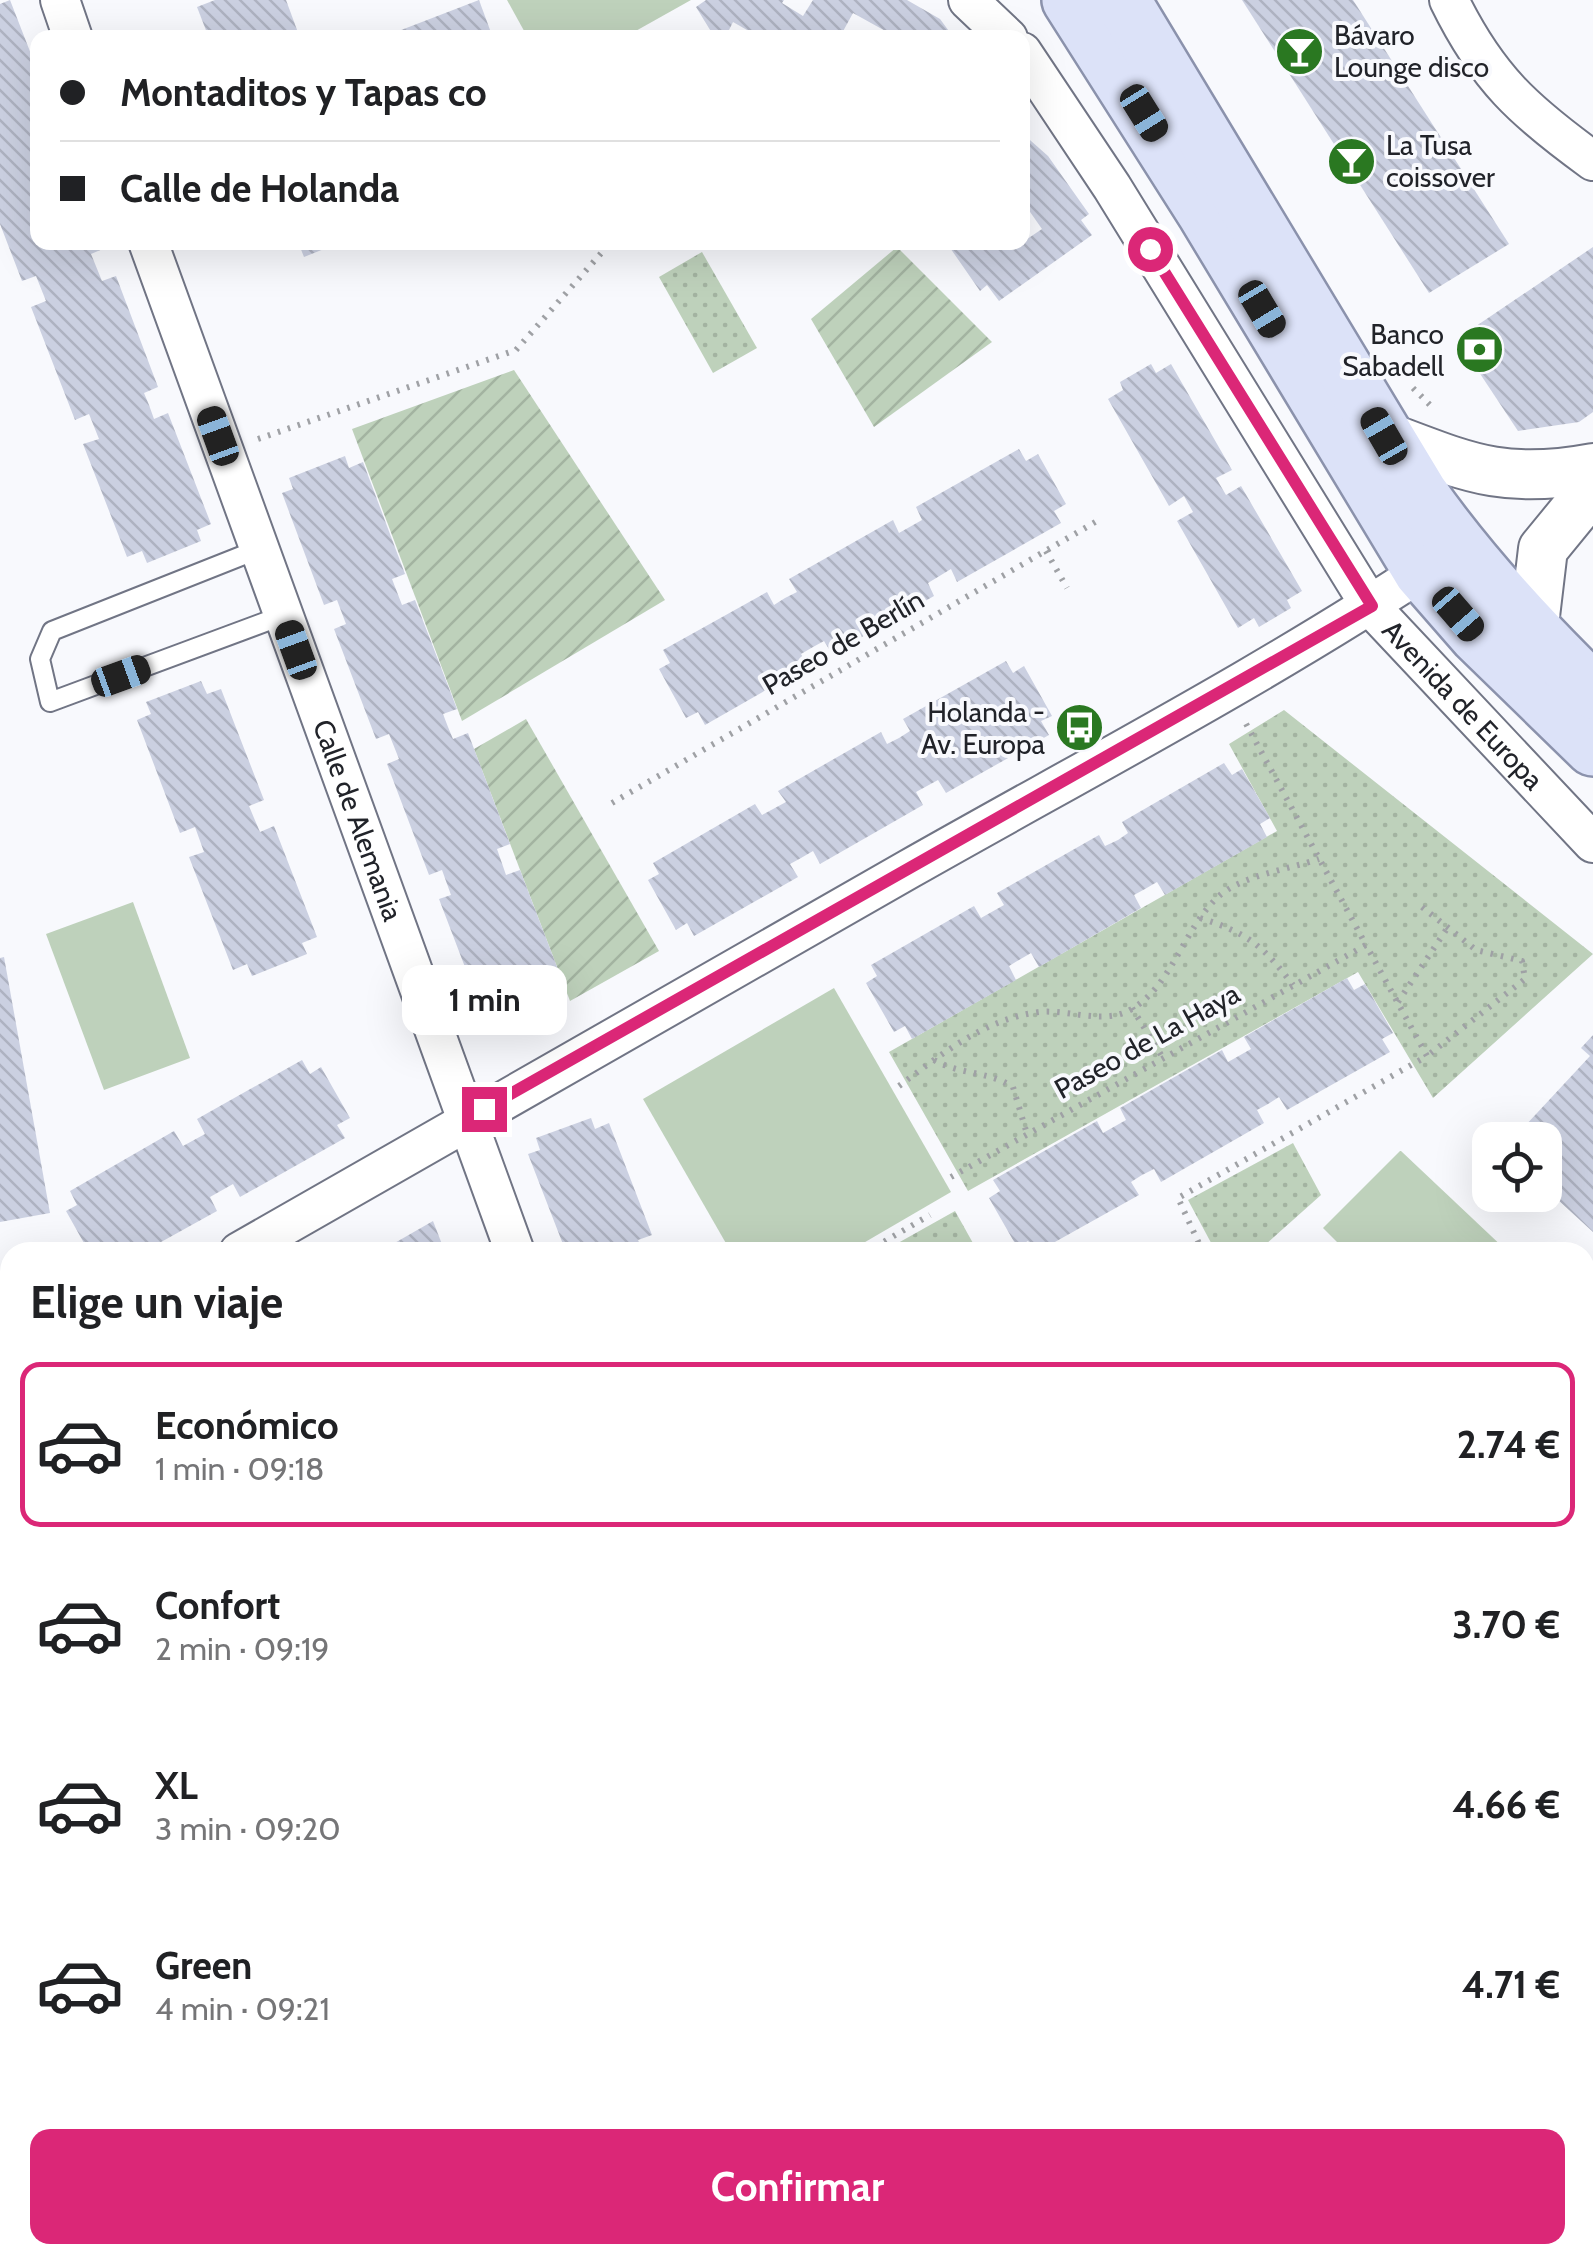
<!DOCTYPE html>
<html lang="es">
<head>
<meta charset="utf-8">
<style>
  :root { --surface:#fff; --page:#f6f6f6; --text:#202124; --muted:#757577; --line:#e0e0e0; --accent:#db2777 }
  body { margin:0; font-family:Cabin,sans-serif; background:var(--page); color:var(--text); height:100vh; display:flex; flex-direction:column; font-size:38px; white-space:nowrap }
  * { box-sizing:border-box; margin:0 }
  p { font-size:32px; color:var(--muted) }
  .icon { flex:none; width:55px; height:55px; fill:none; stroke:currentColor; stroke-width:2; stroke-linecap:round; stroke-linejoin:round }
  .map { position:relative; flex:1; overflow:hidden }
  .panel { position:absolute; left:0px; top:1242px; width:1595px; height:1022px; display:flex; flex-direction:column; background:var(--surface); border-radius:30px 30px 0 0; box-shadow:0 10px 40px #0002 }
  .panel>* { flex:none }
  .hud { position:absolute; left:30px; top:30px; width:1000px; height:220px; border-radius:20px; box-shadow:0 10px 40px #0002; display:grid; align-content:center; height:220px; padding:0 30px; background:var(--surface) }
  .fabs { position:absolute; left:1472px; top:1122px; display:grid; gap:20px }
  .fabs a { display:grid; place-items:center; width:90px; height:90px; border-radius:20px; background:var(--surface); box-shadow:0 10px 40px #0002; font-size:50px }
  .end { position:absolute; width:45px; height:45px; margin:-22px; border:12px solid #db2777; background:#fff; box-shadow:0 0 0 5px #fff }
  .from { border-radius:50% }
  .bubble { position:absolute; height:70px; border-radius:20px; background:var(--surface); box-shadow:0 10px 40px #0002; font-size:32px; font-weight:700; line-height:70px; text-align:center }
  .car { position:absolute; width:30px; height:60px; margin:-30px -15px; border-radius:12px; box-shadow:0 0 8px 2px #0007; background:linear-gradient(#222 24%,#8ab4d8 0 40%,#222 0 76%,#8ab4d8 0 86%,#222 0) }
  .hud b { display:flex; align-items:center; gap:35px; height:95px; font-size:38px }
  .hud b+b { border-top:2px solid var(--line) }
  .hud i { width:25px; height:25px; background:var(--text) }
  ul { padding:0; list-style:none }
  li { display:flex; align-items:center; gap:30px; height:165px; margin:0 20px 15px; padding:0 10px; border:5px solid transparent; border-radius:20px }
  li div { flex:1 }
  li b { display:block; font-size:38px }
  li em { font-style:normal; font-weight:700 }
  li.selected { border-color:var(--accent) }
  li>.icon { width:90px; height:90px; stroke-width:1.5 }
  h2 { padding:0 30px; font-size:45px; line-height:120px }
  .button { display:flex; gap:20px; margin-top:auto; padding:20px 30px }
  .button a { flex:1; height:115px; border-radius:20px; background:var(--accent); color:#fff; font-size:40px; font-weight:700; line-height:115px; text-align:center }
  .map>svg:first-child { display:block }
  .grass { fill:url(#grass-dots) }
  .garden { fill:url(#garden-furrows) }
  .pitch { fill:#bed1bb }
  .building { fill:url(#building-back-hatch) }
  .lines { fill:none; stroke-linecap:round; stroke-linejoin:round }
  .service-casing { stroke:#717585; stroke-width:22 }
  .minor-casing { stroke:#717585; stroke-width:42 }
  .tertiary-casing { stroke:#717585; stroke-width:52 }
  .primary-casing { stroke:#8b92ac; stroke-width:60 }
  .path { stroke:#9fa1a5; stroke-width:6; stroke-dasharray:2.5 8; stroke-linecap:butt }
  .service { stroke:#fff; stroke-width:18 }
  .minor { stroke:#fff; stroke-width:38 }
  .tertiary { stroke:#fff; stroke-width:48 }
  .primary { stroke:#dce2f8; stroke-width:55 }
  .route { stroke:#db2777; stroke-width:12 }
  .labels { text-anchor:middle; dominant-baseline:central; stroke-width:8; stroke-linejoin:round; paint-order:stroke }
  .poi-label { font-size:28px; fill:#212329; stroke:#f8f9fd; text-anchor:start }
  .street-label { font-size:28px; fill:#212329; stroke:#f8f9fd }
</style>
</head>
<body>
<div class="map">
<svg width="1593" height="2263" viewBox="0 0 1593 2263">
  <defs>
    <pattern id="grass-dots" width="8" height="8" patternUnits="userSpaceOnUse" patternTransform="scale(2.5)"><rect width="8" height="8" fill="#bed1bb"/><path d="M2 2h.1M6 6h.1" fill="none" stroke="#a3b3a1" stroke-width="1.8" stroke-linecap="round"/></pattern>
    <pattern id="garden-furrows" width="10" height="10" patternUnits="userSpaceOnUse" patternTransform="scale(2.5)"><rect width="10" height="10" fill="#bed1bb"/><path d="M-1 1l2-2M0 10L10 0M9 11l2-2" fill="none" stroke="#a3b3a1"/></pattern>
    <pattern id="building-back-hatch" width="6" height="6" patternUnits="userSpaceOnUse" patternTransform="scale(2.5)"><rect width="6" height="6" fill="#cbd0e1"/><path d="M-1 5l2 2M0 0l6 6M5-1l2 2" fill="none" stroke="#aeb2c1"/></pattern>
  </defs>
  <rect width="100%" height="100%" fill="#f8f9fd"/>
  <g class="grass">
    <polygon points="702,252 757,348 713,373 659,277"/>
    <polygon points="1284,710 1593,954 1433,1098 1358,972 968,1191 889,1052 1277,831 1229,744"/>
    <polygon points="1293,1143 1321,1195 1257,1252 1216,1252 1188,1200"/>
    <polygon points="955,1211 978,1252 882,1252"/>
    <polygon points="342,2255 873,2255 877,2263 328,2263"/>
  </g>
  <g class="garden">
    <polygon points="897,247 992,342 874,427 811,319"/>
    <polygon points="514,370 665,600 462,721 352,429"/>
    <polygon points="526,719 659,951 570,1001 474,749"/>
  </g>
  <g class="pitch">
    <polygon points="507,0 691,0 625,37 528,38"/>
    <polygon points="133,902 190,1058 104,1090 46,934"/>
    <polygon points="834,988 951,1192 848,1252 731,1252 643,1099"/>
    <polygon points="1400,1151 1401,1151 1508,1252 1347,1252 1323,1228"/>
  </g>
  <g class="building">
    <polygon points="10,0 38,72 38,242 103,242 105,248 91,254 102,281 116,276 158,387 144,393 149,405 154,419 168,413 211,524 197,530 201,541 147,563 142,551 127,557 83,444 99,439 89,414 75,420 31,307 46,301 36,276 22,281 0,224 0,4"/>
    <polygon points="215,0 286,0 300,38 209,38 197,7"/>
    <polygon points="479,0 493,38 383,38 383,37"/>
    <polygon points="706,0 784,0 782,3 803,16 813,0 907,0 940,19 954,38 898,38 853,13 841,35 846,38 761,38 733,22 725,38 715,38 696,7"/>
    <polygon points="1242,0 1353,0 1509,244 1429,293"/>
    <polygon points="1022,133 1048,156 1089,214 1081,220 1092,235 999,301 987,285 980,291 946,242 1006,242 1011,250 1042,229 1028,209 1022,213"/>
    <polygon points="298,242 339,242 339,243 304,257"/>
    <polygon points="1593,247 1593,412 1579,422 1518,431 1457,339"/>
    <polygon points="1151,364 1156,373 1171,364 1232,470 1216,478 1226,495 1241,486 1302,591 1287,600 1291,608 1259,627 1254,618 1238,628 1177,521 1193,512 1184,496 1169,506 1108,399 1123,390 1120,382"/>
    <polygon points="1019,449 1026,461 1038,454 1066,504 1054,511 1061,523 957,582 951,569 928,583 934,596 832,654 824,641 813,647 801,654 808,666 705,725 698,712 686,718 659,669 670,663 663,650 767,592 774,605 785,598 797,592 789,579 893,520 899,533 922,520 916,507"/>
    <polygon points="345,456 349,468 363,462 405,574 392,579 402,605 415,600 457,709 443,714 448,727 453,739 468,733 510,844 497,849 506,875 520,870 562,980 548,985 553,998 499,1018 494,1004 481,1009 439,899 451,895 442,870 429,875 387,764 399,759 389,734 376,739 334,629 346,624 337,600 324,605 282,493 293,489 289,478"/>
    <polygon points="1006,661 1013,673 1024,666 1052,716 1041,721 1049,735 946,793 938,780 916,792 923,805 820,864 813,851 801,858 790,864 798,877 694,936 687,923 676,930 648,880 659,874 653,863 755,804 762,815 786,802 778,791 881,732 887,744 899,738 910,731 903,719"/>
    <polygon points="201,681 207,694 221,689 264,800 249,806 254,818 260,832 274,826 317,937 302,943 307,954 252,976 247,964 233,970 189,857 204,852 195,827 180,833 137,720 151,714 146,702"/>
    <polygon points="1224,763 1232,775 1242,769 1270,818 1260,824 1267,837 1165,895 1157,882 1145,889 1134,895 1141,908 1039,967 1031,953 1019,960 1009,966 1016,980 912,1039 905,1026 894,1032 866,983 877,976 871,965 974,906 981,918 1004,905 997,893 1099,835 1105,846 1118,840 1128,833 1122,822"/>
    <polygon points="4,957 50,1213 0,1222 0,958"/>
    <polygon points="1347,978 1354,990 1365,984 1393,1033 1382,1039 1390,1052 1287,1110 1279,1097 1268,1104 1257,1110 1264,1123 1161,1182 1154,1169 1142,1175 1131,1182 1139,1195 1037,1252 1028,1241 1017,1247 989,1198 1000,1191 993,1180 1097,1121 1103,1133 1126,1120 1120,1108 1222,1050 1228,1062 1251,1049 1244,1037"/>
    <polygon points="1593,1035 1593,1232 1545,1188 1545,1140 1512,1140 1590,1056 1581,1048"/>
    <polygon points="302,1060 310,1074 321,1067 350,1118 337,1125 345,1138 240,1197 233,1184 210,1197 217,1211 143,1252 89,1252 66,1211 77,1205 70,1191 174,1131 183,1146 205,1134 197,1119"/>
    <polygon points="591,1118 595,1129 609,1123 652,1235 638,1240 643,1252 566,1252 528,1154 540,1150 536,1138"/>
    <polygon points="433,1221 445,1252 379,1252"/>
    <polygon points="1591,1604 1593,1604 1593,1788 1585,1786 1585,1638"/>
    <polygon points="0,2145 10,2162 10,2255 20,2255 7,2263 0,2263"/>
    <polygon points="1585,2145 1593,2158 1593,2263 1537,2263 1532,2255 1585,2255"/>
    <polygon points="20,2255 64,2255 69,2263 25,2263"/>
    <polygon points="1240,2255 1283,2255 1287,2263 1244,2263"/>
  </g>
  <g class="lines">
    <defs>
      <g id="service">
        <polyline points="259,549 52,631 40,659 50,702 284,615"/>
        <polyline points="1089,2263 1098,2258 1101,2263"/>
      </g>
      <g id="minor">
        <polyline points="60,0 73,38"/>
        <polyline points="968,0 1008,38"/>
        <path d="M 1449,0 C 1487,78 1524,111 1593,161"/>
        <path id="s1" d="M 1022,52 L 1112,187 L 1371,607 L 1593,843"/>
        <path id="s2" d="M 148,242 L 515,1252"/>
        <path d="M 239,1252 C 463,1126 685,995 909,869 C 1087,768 1269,673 1439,560"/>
        <polyline points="0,1388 10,1382"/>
        <polyline points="1585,1509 1593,1504"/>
        <polyline points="0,1745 10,1742"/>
        <polyline points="1585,1884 1593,1898"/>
        <polyline points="1585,1965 1593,1980"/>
        <polyline points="911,2255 914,2263"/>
        <polyline points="1393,2255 1398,2263"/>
        <polyline points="225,2263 239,2255"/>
      </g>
      <g id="tertiary">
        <path d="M 1384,436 C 1467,467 1502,485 1593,468"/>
        <polyline points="1533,633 1543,549 1593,488"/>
      </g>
      <g id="primary">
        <polyline points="1070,0 1206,214 1422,572 1477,635 1593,748"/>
        <path d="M 1122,0 L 1420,494 C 1471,566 1529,629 1593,691"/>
      </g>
    </defs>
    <use href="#service" class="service-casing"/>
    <use href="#minor" class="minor-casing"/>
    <use href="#tertiary" class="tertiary-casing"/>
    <use href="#primary" class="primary-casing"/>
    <g class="path">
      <polyline points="742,38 746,29"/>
      <polyline points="1413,388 1433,408"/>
      <polyline points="258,439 516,350 611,242"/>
      <polyline points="1046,551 1067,588"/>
      <polyline points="612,803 1097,521"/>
      <polyline points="1422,907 1476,950 1522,961 1525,979 1427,1056"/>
      <path d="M 1200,918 C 1248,933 1263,946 1293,985"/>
      <polyline points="1398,1002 1448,927"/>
      <polyline points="1132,1008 1163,1058"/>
      <path d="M 934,1060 C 960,1075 989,1071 1013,1087 L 1027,1134"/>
      <path d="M 899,1086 C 942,1054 984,1019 1039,1012 C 1068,1009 1103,1025 1130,1010 C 1172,987 1184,927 1219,896 C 1243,875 1290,869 1319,859"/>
      <polyline points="951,1177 1366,945 1244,720"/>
      <polyline points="866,1252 930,1215"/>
      <polyline points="1203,1252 1178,1198 1427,1056 1366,945"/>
      <polyline points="834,2255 841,2263"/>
      <polyline points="454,2263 466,2255"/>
      <polyline points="526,2263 532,2255"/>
    </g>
    <use href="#service" class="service"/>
    <use href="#minor" class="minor"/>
    <use href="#tertiary" class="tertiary"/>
    <use href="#primary" class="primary"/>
  </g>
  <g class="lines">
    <polyline class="route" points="484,1109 1372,606 1150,249"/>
  </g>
  <defs>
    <symbol id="bar-disc" viewBox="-11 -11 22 22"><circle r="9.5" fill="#2a7821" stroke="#f8f9fd"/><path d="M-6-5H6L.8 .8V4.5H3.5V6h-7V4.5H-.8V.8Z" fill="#fff"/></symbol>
    <symbol id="bank-disc" viewBox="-11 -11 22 22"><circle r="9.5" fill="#2a7821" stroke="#f8f9fd"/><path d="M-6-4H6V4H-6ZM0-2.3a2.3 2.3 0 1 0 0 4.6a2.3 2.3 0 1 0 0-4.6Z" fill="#fff"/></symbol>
    <symbol id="bus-disc" viewBox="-11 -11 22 22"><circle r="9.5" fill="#2a7821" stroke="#f8f9fd"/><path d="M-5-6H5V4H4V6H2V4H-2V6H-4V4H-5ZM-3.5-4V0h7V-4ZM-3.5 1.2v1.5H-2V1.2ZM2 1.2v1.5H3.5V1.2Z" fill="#fff"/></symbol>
  </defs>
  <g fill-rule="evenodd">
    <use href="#bar-disc" x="1272" y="24" width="55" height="55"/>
    <use href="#bar-disc" x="1324" y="134" width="55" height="55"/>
    <use href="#bank-disc" x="1452" y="322" width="55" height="55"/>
    <use href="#bus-disc" x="1052" y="700" width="55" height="55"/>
  </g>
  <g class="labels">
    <g class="poi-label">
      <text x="1334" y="35">Bávaro<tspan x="1334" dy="32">Lounge disco</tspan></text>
      <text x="1386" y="145">La Tusa<tspan x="1386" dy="32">coissover</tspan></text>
      <text x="1444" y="334" text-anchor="end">Banco<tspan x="1444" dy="32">Sabadell</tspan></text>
      <text x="1045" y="712" text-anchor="end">Holanda -<tspan x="1045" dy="32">Av. Europa</tspan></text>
    </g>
    <g class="street-label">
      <text transform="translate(843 642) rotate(-30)">Paseo de Berlín</text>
      <text stroke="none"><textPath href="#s1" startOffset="790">Avenida de Europa</textPath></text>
      <text stroke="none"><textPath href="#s2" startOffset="615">Calle de Alemania</textPath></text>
      <text transform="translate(1147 1041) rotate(-29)">Paseo de La Haya</text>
    </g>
  </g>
</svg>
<div class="fabs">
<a><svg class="icon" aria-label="locate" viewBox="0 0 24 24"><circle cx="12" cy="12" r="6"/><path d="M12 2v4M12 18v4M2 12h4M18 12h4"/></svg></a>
</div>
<i class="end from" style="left:1150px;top:249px"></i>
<i class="end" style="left:484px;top:1109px"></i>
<div class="bubble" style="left:402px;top:965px;width:165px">1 min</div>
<i class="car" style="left:1144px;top:113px;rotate:148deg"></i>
<i class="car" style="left:1262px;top:309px;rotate:149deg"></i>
<i class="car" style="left:218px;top:436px;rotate:340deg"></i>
<i class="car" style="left:1384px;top:436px;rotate:330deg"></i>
<i class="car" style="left:1458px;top:614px;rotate:139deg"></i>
<i class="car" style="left:296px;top:650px;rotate:340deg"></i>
<i class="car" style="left:121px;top:676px;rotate:70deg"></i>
<div class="hud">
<b><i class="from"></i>Montaditos y Tapas co</b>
<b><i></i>Calle de Holanda</b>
</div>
<section class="panel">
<h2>Elige un viaje</h2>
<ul>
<li class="selected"><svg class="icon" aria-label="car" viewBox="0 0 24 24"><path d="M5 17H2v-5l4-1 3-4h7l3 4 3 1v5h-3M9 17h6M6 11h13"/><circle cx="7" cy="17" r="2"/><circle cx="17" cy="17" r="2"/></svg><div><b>Económico</b><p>1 min · 09:18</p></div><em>2.74 €</em></li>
<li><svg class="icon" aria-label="car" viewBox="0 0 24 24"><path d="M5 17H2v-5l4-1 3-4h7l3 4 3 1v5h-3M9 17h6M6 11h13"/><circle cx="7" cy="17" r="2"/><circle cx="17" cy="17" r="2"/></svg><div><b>Confort</b><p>2 min · 09:19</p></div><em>3.70 €</em></li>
<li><svg class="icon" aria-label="car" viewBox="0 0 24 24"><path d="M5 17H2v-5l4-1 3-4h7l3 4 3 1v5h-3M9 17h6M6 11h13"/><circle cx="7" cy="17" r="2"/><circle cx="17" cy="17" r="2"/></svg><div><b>XL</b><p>3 min · 09:20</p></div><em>4.66 €</em></li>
<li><svg class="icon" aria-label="car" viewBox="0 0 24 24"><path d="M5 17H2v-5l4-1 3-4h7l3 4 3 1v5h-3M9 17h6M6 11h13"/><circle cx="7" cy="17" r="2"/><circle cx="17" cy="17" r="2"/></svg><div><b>Green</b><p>4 min · 09:21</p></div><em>4.71 €</em></li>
</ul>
<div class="button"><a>Confirmar</a></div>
</section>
</div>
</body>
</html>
